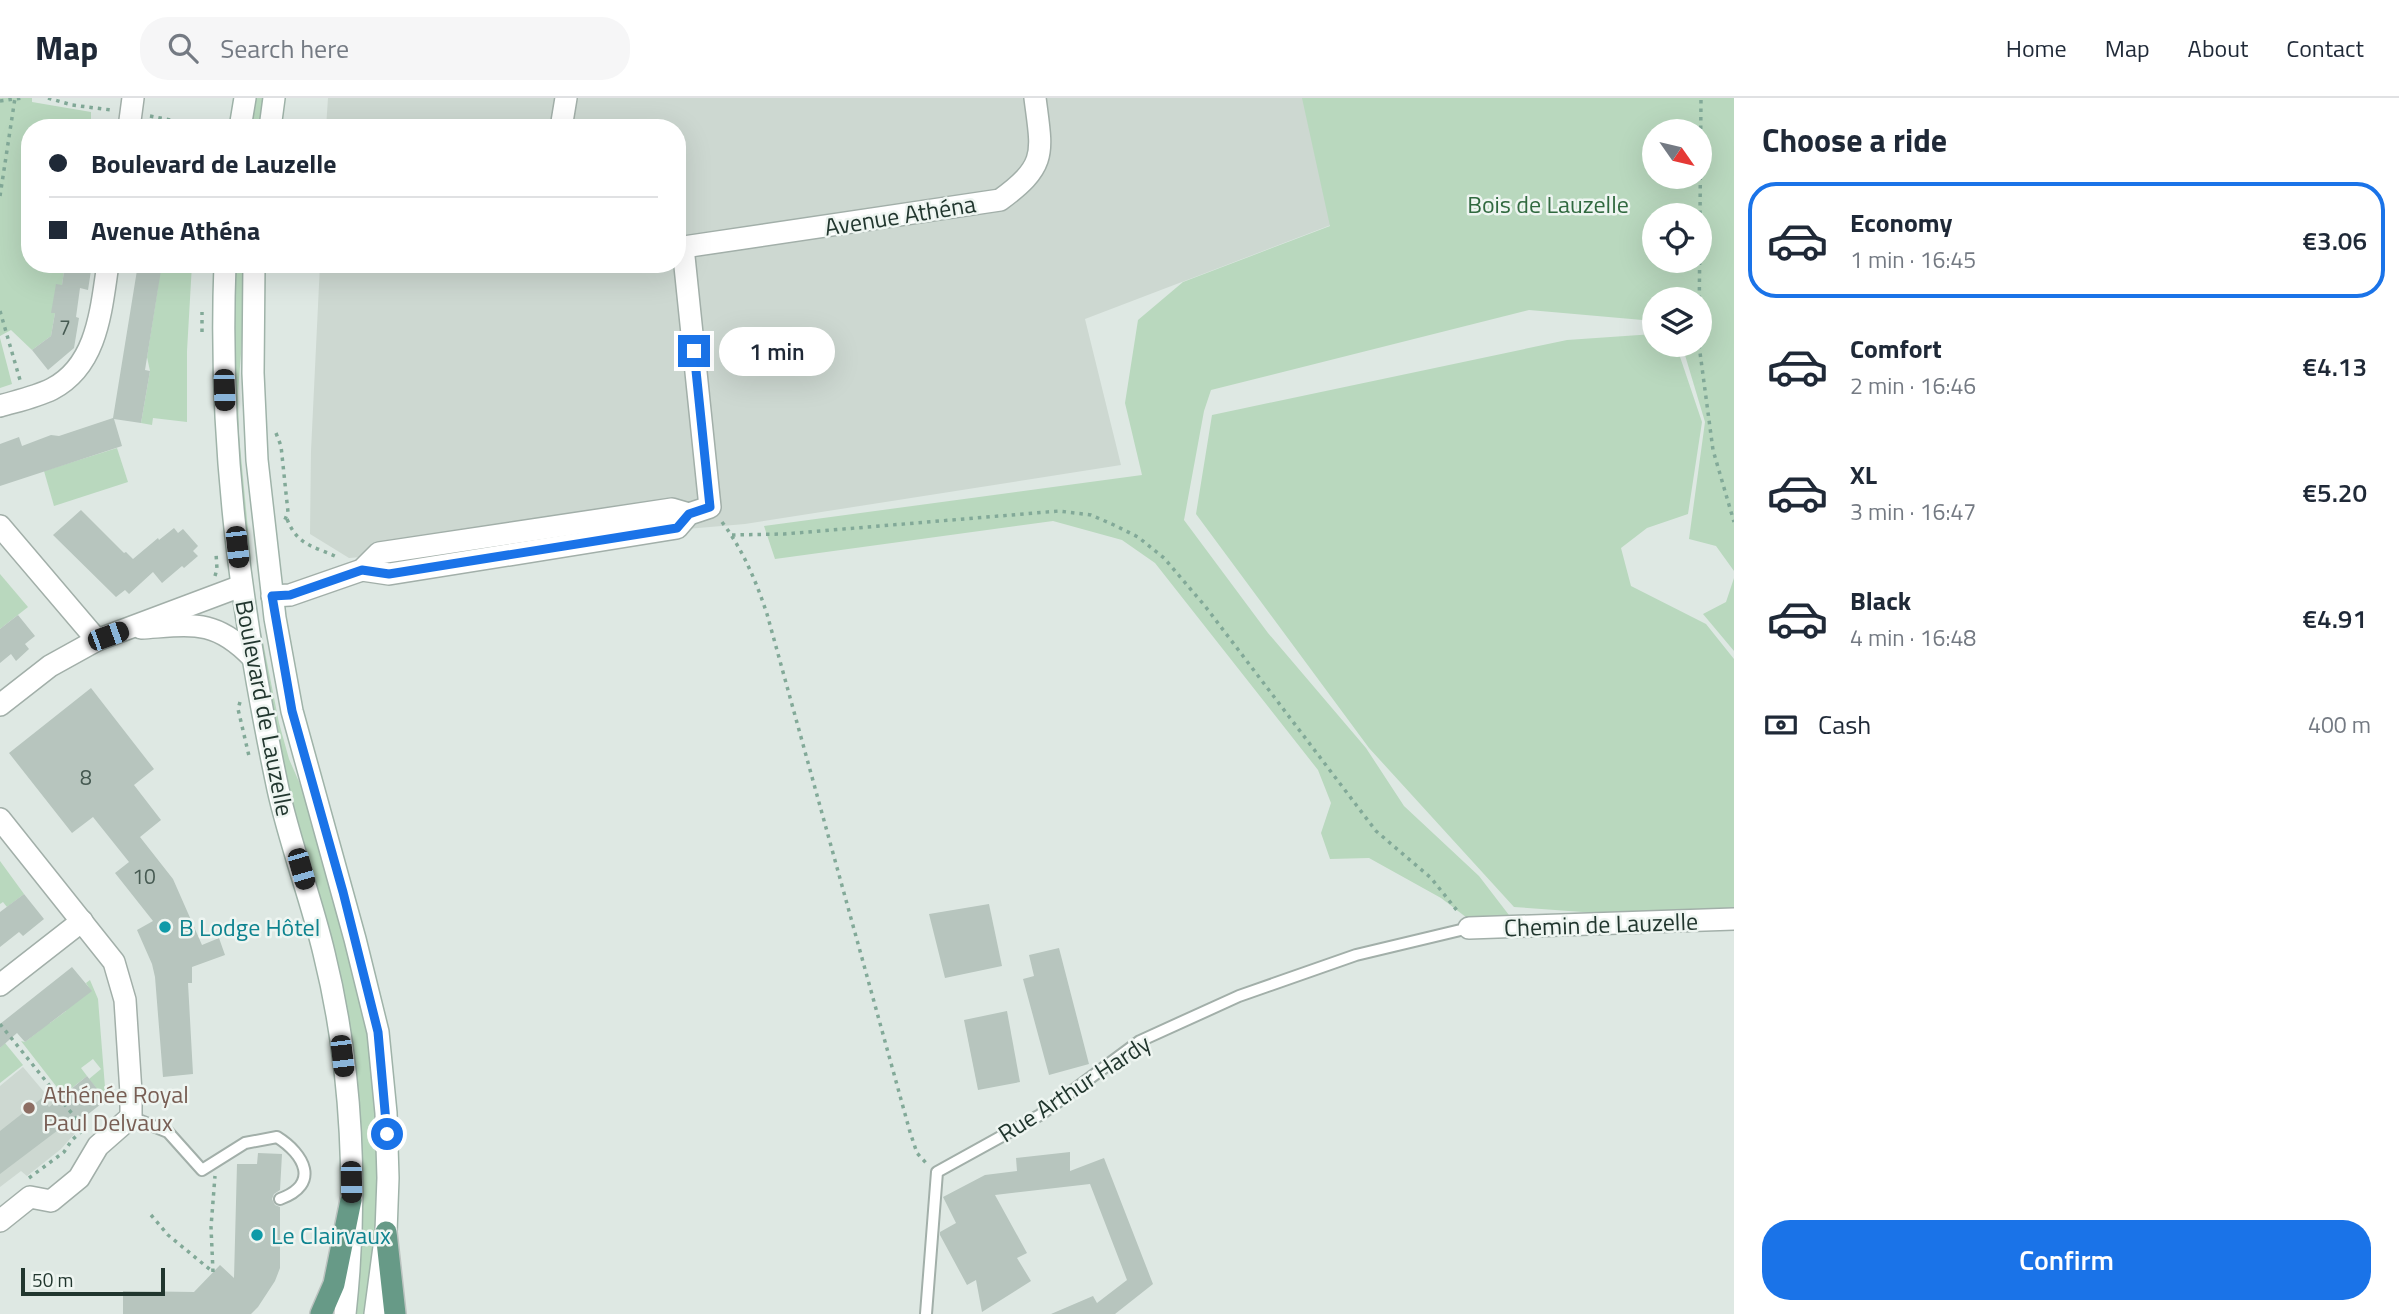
<!DOCTYPE html>
<html lang="en">
<head>
<meta charset="utf-8">
<style>
  :root { --surface:#fff; --page:#f6f6f7; --text:#1f2937; --muted:#747a83; --line:#e0e1e3; --accent:#1a73e8 }
  body { margin:0; font-family:"Titillium Web",sans-serif; background:var(--page); color:var(--text); height:100vh; display:flex; flex-direction:column; font-size:26px; white-space:nowrap }
  * { box-sizing:border-box; margin:0 }
  p { font-size:23px; color:var(--muted) }
  .icon { flex:none; width:38px; height:38px; fill:none; stroke:currentColor; stroke-width:2; stroke-linecap:round; stroke-linejoin:round }
  .map { position:relative; flex:1; overflow:hidden }
  .sheet { display:flex; flex-direction:column; background:var(--surface); width:665px }
  .sheet>* { flex:none }
  .guide { position:absolute; left:21px; top:21px; width:665px; height:154px; border-radius:28px; box-shadow:0 7px 28px #0002; display:grid; align-content:center; height:154px; padding:0 28px; background:var(--surface) }
  .needle { width:46px; rotate:124deg }
  .tools { position:absolute; left:1642px; top:21px; display:grid; gap:14px }
  .tools a { display:grid; place-items:center; width:70px; height:70px; border-radius:50%; background:var(--surface); box-shadow:0 7px 28px #0002; font-size:35px }
  .scale { position:absolute; left:21px; bottom:18px; width:144px; box-sizing:border-box; padding-left:7px; border:4px solid #21362e; border-top:0; font-size:19px; line-height:24px; white-space:nowrap; color:#21362e; -webkit-text-stroke:5px #eef5f1; paint-order:stroke }
  .end { position:absolute; width:32px; height:32px; margin:-16px; border:9px solid #1a73e8; background:#fff; box-shadow:0 0 0 4px #fff }
  .from { border-radius:50% }
  .bubble { position:absolute; height:49px; border-radius:24px; background:var(--surface); box-shadow:0 7px 28px #0002; font-size:23px; font-weight:600; line-height:49px; text-align:center }
  .car { position:absolute; width:21px; height:42px; margin:-21px -10px; border-radius:9px; box-shadow:0 0 5px 2px #0007; background:linear-gradient(#222 24%,#8ab4d8 0 40%,#222 0 76%,#8ab4d8 0 86%,#222 0) }
  .guide b { display:flex; align-items:center; gap:24px; height:66px; font-size:26px }
  .guide b+b { border-top:2px solid var(--line) }
  .guide i { width:18px; height:18px; background:var(--text) }
  ul { padding:0; list-style:none }
  li { display:flex; align-items:center; gap:21px; height:116px; margin:0 14px 10px; padding:0 14px; border:4px solid transparent; border-radius:28px }
  li div { flex:1 }
  li b { display:block; font-size:26px }
  li em { font-style:normal; font-weight:600 }
  li.current { border-color:var(--accent) }
  li>.icon { width:63px; height:63px; stroke-width:1.5 }
  h2 { padding:0 28px; font-size:32px; line-height:84px }
  .pay { display:flex; align-items:center; gap:18px; height:77px; padding:0 28px; font-size:26px }
  .pay p { margin-inline-start:auto }
  .cta { display:flex; gap:14px; margin-top:auto; padding:14px 28px }
  .cta a { flex:1; height:80px; border-radius:28px; background:var(--accent); color:#fff; font-size:28px; font-weight:600; line-height:80px; text-align:center }
  header { display:flex; align-items:center; gap:42px; box-sizing:border-box; height:98px; padding:0 35px; background:var(--surface); border-bottom:2px solid var(--line) }
  header strong { font-size:33px }
  nav { display:flex; gap:38px; margin-inline-start:auto; font-size:24px }
  .search { width:490px; height:63px; background:var(--page); display:flex; align-items:center; gap:18px; box-sizing:border-box; padding:0 24px; border-radius:28px; color:var(--muted); font-size:26px }
  main { display:flex; flex:1; min-height:0 }
  .map>svg:first-child { display:block }
  .built { fill:#cdd8d1 }
  .green { fill:#b9d8be; fill-rule:evenodd }
  .building { fill:#b7c5be }
  .lines { fill:none; stroke-linecap:round; stroke-linejoin:round }
  .lane-casing { stroke:#a2afa9; stroke-width:14 }
  .street-casing { stroke:#a2afa9; stroke-width:24 }
  .secondary-casing { stroke:#9fb3a9; stroke-width:24 }
  .primary-casing { stroke:#bcc3c0; stroke-width:24 }
  .path { stroke:#82a998; stroke-width:3.5; stroke-dasharray:3.5 5; stroke-linecap:butt }
  .lane { stroke:#fff; stroke-width:10 }
  .street { stroke:#fff; stroke-width:21 }
  .secondary { stroke:#fff; stroke-width:21 }
  .primary { stroke:#679a87; stroke-width:21 }
  .route { stroke:#1a73e8; stroke-width:9 }
  .culture-dot { fill:#0f9aa8; stroke:#eef5f1; stroke-width:2.5 }
  .education-dot { fill:#8d6e63; stroke:#eef5f1; stroke-width:2.5 }
  .labels { text-anchor:middle; dominant-baseline:central; stroke-width:5; stroke-linejoin:round; paint-order:stroke }
  .number-label { font-size:21px; fill:#465a52 }
  .park-label { font-size:24px; fill:#30693f; stroke:#eef5f1 }
  .street-label { font-size:24px; fill:#21362e; stroke:#eef5f1 }
  .culture-label { font-size:24px; fill:#0d838f; stroke:#eef5f1; text-anchor:start }
  .education-label { font-size:24px; fill:#785e54; stroke:#eef5f1; text-anchor:start }
</style>
</head>
<body>
<header>
<strong>Map</strong>
<div class="search"><svg class="icon" aria-label="search" viewBox="0 0 24 24"><circle cx="10" cy="10" r="6"/><path d="M15 15l6 6"/></svg>Search here</div>
<nav><a>Home</a><a>Map</a><a>About</a><a>Contact</a></nav>
</header>
<main>
<div class="map">
<svg width="1734" height="1216" viewBox="0 0 1734 1216">
  <rect width="100%" height="100%" fill="#dee8e3"/>
  <g class="built">
    <polygon points="328,0 1453,0 1441,85 1085,221 1121,367 745,426 349,460 310,436 311,353 320,166 677,166 677,30 326,30"/>
    <polygon points="23,969 77,1033 61,1051 27,1078 21,1073 0,1089 0,988"/>
  </g>
  <g class="green">
    <polygon points="0,0 32,0 32,4 91,14 91,24 83,23 76,30 30,30 30,166 65,166 62,187 52,215 55,215 51,238 32,252 11,232 0,238"/>
    <polygon points="250,0 268,0 263,30 246,30"/>
    <path d="M 1302,0 L 1734,0 L 1734,473 L 1716,448 L 1689,441 L 1705,324 L 1682,247 L 1699,247 L 1699,201 L 1654,201 L 1654,223 L 1529,212 L 1211,292 L 1204,313 L 1184,422 L 1268,535 L 1366,650 L 1404,708 L 1479,778 L 1512,821 L 1475,826 L 1441,800 L 1369,760 L 1330,761 L 1321,735 L 1331,705 L 1318,672 L 1155,465 L 1122,442 L 1053,423 L 775,461 L 764,428 L 1142,377 L 1125,305 L 1138,222 L 1183,184 L 1330,128 ZM 1654,33 L 1699,33 L 1699,79 L 1654,79 ZM 1654,117 L 1699,117 L 1699,163 L 1654,163 Z"/>
    <polygon points="163,166 192,166 187,253 187,324 153,320 152,327 141,325 150,273 147,259 158,189 159,169 162,169"/>
    <polygon points="231,166 248,166 238,294 239,337 251,463 249,471 230,304"/>
    <polygon points="1654,236 1654,247 1676,247 1702,324 1688,416 1647,430 1621,450 1631,488 1706,526 1734,561 1734,825 1514,809 1369,650 1196,416 1212,317 1567,242"/>
    <polygon points="0,240 12,286 0,290"/>
    <polygon points="117,350 128,384 54,408 44,373"/>
    <polygon points="0,476 28,509 0,531"/>
    <polygon points="1734,480 1734,553 1703,516 1726,504"/>
    <polygon points="258,537 262,539 279,625 289,661 318,727 366,921 376,1013 378,1060 376,1122 369,1216 352,1216 360,1065 359,1008 353,952 333,845 282,670"/>
    <polygon points="0,763 24,796 7,809 3,804 0,806"/>
    <polygon points="90,882 98,901 106,1002 89,981 101,971 93,961 81,970 87,978 63,997 21,943 25,944 39,933 47,922 50,925 66,913 64,909 91,893 86,885"/>
    <polygon points="5,945 23,967 0,985 0,950"/>
  </g>
  <g class="building">
    <polygon points="65,166 92,166 88,192 80,190 76,219 79,220 74,250 48,272 32,252 51,238 55,215 51,215 56,186 62,187"/>
    <polygon points="138,166 162,166 145,272 150,273 141,325 114,321 122,348 0,388 0,346 19,339 22,348 51,337 59,338 113,320"/>
    <polygon points="81,412 124,455 126,454 133,461 158,440 159,442 174,430 178,435 183,431 198,448 193,453 198,458 184,470 182,468 162,485 153,474 129,496 125,492 116,499 53,437"/>
    <polygon points="18,517 35,538 25,546 29,551 16,563 11,556 0,565 0,531"/>
    <polygon points="91,590 154,671 134,687 161,722 140,739 173,781 202,847 219,840 225,857 192,869 192,885 188,885 193,976 163,979 155,879 152,866 137,832 153,823 115,775 129,764 93,719 72,735 9,655"/>
    <polygon points="24,796 44,821 23,838 19,834 0,849 0,814"/>
    <polygon points="989,806 1002,868 945,880 929,816"/>
    <polygon points="1059,850 1089,966 1049,977 1023,881 1034,878 1029,857"/>
    <polygon points="72,869 92,893 25,944 17,935 0,950 0,926"/>
    <polygon points="1007,913 1020,984 978,992 964,922"/>
    <polygon points="87,978 106,1002 82,1021 78,1017 0,1076 0,1033 42,1000 49,1009"/>
    <polygon points="1070,1054 1070,1073 1104,1060 1153,1186 1115,1216 1051,1216 1093,1198 1097,1205 1127,1182 1090,1086 995,1097 1027,1155 1017,1160 1031,1183 982,1214 976,1182 967,1187 940,1137 940,1134 956,1125 943,1099 985,1077 1017,1073 1016,1060"/>
    <polygon points="258,1055 282,1056 280,1092 274,1096 272,1101 275,1107 280,1109 280,1170 275,1183 258,1209 251,1216 123,1216 123,1193 194,1194 220,1167 234,1180 237,1066 257,1066"/>
  </g>
  <g class="lines">
    <defs>
      <g id="lane">
        <path d="M 131,1019 L 168,1034 L 202,1072 L 245,1045 L 277,1039 C 304,1056 321,1086 280,1101"/>
        <polyline points="926,1216 937,1074 1040,1017 1140,943 1239,898 1356,857 1469,830"/>
      </g>
      <g id="street">
        <polyline points="129,30 133,0"/>
        <polyline points="561,30 566,0"/>
        <path d="M 677,150 L 1000,102 C 1048,67 1042,55 1035,0"/>
        <path d="M 0,308 C 17,303 36,299 52,291 C 98,267 101,211 108,166"/>
        <polyline points="0,428 97,542"/>
        <polyline points="362,472 389,476 677,430 689,416 710,409 683,149"/>
        <polyline points="272,498 290,497 362,472 379,455 672,411 689,416"/>
        <path d="M 141,530 C 191,527 214,520 252,559"/>
        <polyline points="0,607 50,568 97,542 241,488"/>
        <polyline points="0,721 114,864 125,902 131,995 131,1019 98,1048 79,1080 51,1103 30,1099 0,1123"/>
        <polyline points="1469,830 1734,821"/>
        <polyline points="0,887 82,823"/>
      </g>
      <g id="secondary">
        <polyline points="240,30 245,0"/>
        <polyline points="270,30 274,0"/>
        <path d="M 225,166 C 218,345 241,516 278,691 C 290,746 311,800 324,855 C 353,972 358,1097 345,1216"/>
        <polyline points="254,166 253,275 257,362 275,520 292,613 355,841 378,934 386,1015 388,1080 386,1134 375,1216"/>
      </g>
      <g id="primary">
        <polyline points="386,1134 395,1216"/>
        <polyline points="321,1216 334,1186 351,1102"/>
      </g>
    </defs>
    <use href="#lane" class="lane-casing"/>
    <use href="#street" class="street-casing"/>
    <use href="#secondary" class="secondary-casing"/>
    <use href="#primary" class="primary-casing"/>
    <g class="path">
      <polyline points="48,0 72,7 111,12"/>
      <polyline points="0,3 22,0"/>
      <polyline points="150,18 206,29"/>
      <polyline points="0,98 15,0"/>
      <polyline points="0,213 20,282"/>
      <polyline points="202,234 202,214"/>
      <polyline points="1699,235 1701,0"/>
      <polyline points="1699,247 1713,352 1734,424"/>
      <polyline points="276,335 281,348 288,414 284,424"/>
      <path d="M 287,421 C 298,449 315,448 339,460"/>
      <path d="M 722,424 C 743,452 756,483 767,516 L 910,1034 L 917,1055 L 927,1066"/>
      <polyline points="732,437 784,436 1059,413 1091,417 1114,427 1138,439 1164,460 1205,508 1376,733 1431,780 1459,815"/>
      <polyline points="215,478 217,471 216,455"/>
      <polyline points="240,604 238,611 249,658"/>
      <polyline points="0,926 86,1033"/>
      <polyline points="29,1080 64,1054 72,1042 83,1032"/>
      <polyline points="151,1117 168,1137 213,1174"/>
      <polyline points="213,1174 211,1129 215,1078"/>
    </g>
    <use href="#lane" class="lane"/>
    <use href="#street" class="street"/>
    <use href="#secondary" class="secondary"/>
    <use href="#primary" class="primary"/>
  </g>
  <g class="lines">
    <polyline class="route" points="387,1036 378,934 343,794 292,613 272,498 290,497 362,472 389,476 677,430 689,416 710,409 694,253"/>
  </g>
  <g class="culture-dot">
    <circle cx="165" cy="829" r="7"/>
    <circle cx="257" cy="1137" r="7"/>
  </g>
  <circle class="education-dot" cx="29" cy="1010" r="7"/>
  <g class="labels">
    <g class="number-label">
      <text x="65" y="229">7</text>
      <text x="86" y="679">8</text>
      <text x="144" y="778">10</text>
    </g>
    <g class="park-label">
      <text x="1548" y="106">Bois de Lauzelle</text>
    </g>
    <g class="street-label">
      <text transform="translate(900 117) rotate(-9)">Avenue Athéna</text>
      <text transform="translate(265 610) rotate(79)">Boulevard de Lauzelle</text>
      <text transform="translate(1601 826) rotate(-2)">Chemin de Lauzelle</text>
      <text transform="translate(1074 990) rotate(-33)">Rue Arthur Hardy</text>
    </g>
    <g class="culture-label">
      <text x="179" y="829">B Lodge Hôtel</text>
      <text x="271" y="1137">Le Clairvaux</text>
    </g>
    <g class="education-label">
      <text x="43" y="996">Athénée Royal<tspan x="43" dy="28">Paul Delvaux</tspan></text>
    </g>
  </g>
</svg>
<div class="tools">
<a><svg class="needle" viewBox="-14 -14 28 28"><path d="M0-13l5 13h-10z" fill="#e53935"/><path d="M0 13l5-13h-10z" fill="#747a83"/></svg></a>
<a><svg class="icon" aria-label="locate" viewBox="0 0 24 24"><circle cx="12" cy="12" r="6"/><path d="M12 2v4M12 18v4M2 12h4M18 12h4"/></svg></a>
<a><svg class="icon" aria-label="layers" viewBox="0 0 24 24"><path d="M12 4l9 5-9 5-9-5zM3 14l9 5 9-5"/></svg></a>
</div>
<div class="scale">50 m</div>
<i class="end from" style="left:387px;top:1036px"></i>
<i class="end" style="left:694px;top:253px"></i>
<div class="bubble" style="left:719px;top:229px;width:116px">1 min</div>
<i class="car" style="left:224px;top:292px;rotate:178deg"></i>
<i class="car" style="left:237px;top:449px;rotate:174deg"></i>
<i class="car" style="left:108px;top:538px;rotate:70deg"></i>
<i class="car" style="left:301px;top:771px;rotate:164deg"></i>
<i class="car" style="left:342px;top:958px;rotate:173deg"></i>
<i class="car" style="left:351px;top:1084px;rotate:179deg"></i>
<div class="guide">
<b><i class="from"></i>Boulevard de Lauzelle</b>
<b><i></i>Avenue Athéna</b>
</div>
</div>
<section class="sheet">
<h2>Choose a ride</h2>
<ul>
<li class="current"><svg class="icon" aria-label="car" viewBox="0 0 24 24"><path d="M5 17H2v-5l4-1 3-4h7l3 4 3 1v5h-3M9 17h6M6 11h13"/><circle cx="7" cy="17" r="2"/><circle cx="17" cy="17" r="2"/></svg><div><b>Economy</b><p>1 min · 16:45</p></div><em>€3.06</em></li>
<li><svg class="icon" aria-label="car" viewBox="0 0 24 24"><path d="M5 17H2v-5l4-1 3-4h7l3 4 3 1v5h-3M9 17h6M6 11h13"/><circle cx="7" cy="17" r="2"/><circle cx="17" cy="17" r="2"/></svg><div><b>Comfort</b><p>2 min · 16:46</p></div><em>€4.13</em></li>
<li><svg class="icon" aria-label="car" viewBox="0 0 24 24"><path d="M5 17H2v-5l4-1 3-4h7l3 4 3 1v5h-3M9 17h6M6 11h13"/><circle cx="7" cy="17" r="2"/><circle cx="17" cy="17" r="2"/></svg><div><b>XL</b><p>3 min · 16:47</p></div><em>€5.20</em></li>
<li><svg class="icon" aria-label="car" viewBox="0 0 24 24"><path d="M5 17H2v-5l4-1 3-4h7l3 4 3 1v5h-3M9 17h6M6 11h13"/><circle cx="7" cy="17" r="2"/><circle cx="17" cy="17" r="2"/></svg><div><b>Black</b><p>4 min · 16:48</p></div><em>€4.91</em></li>
</ul>
<div class="pay"><svg class="icon" aria-label="cash" viewBox="0 0 24 24"><path d="M3 7h18v10H3z"/><circle cx="12" cy="12" r="2"/></svg>Cash<p>400 m</p></div>
<div class="cta"><a>Confirm</a></div>
</section>
</main>
</body>
</html>
